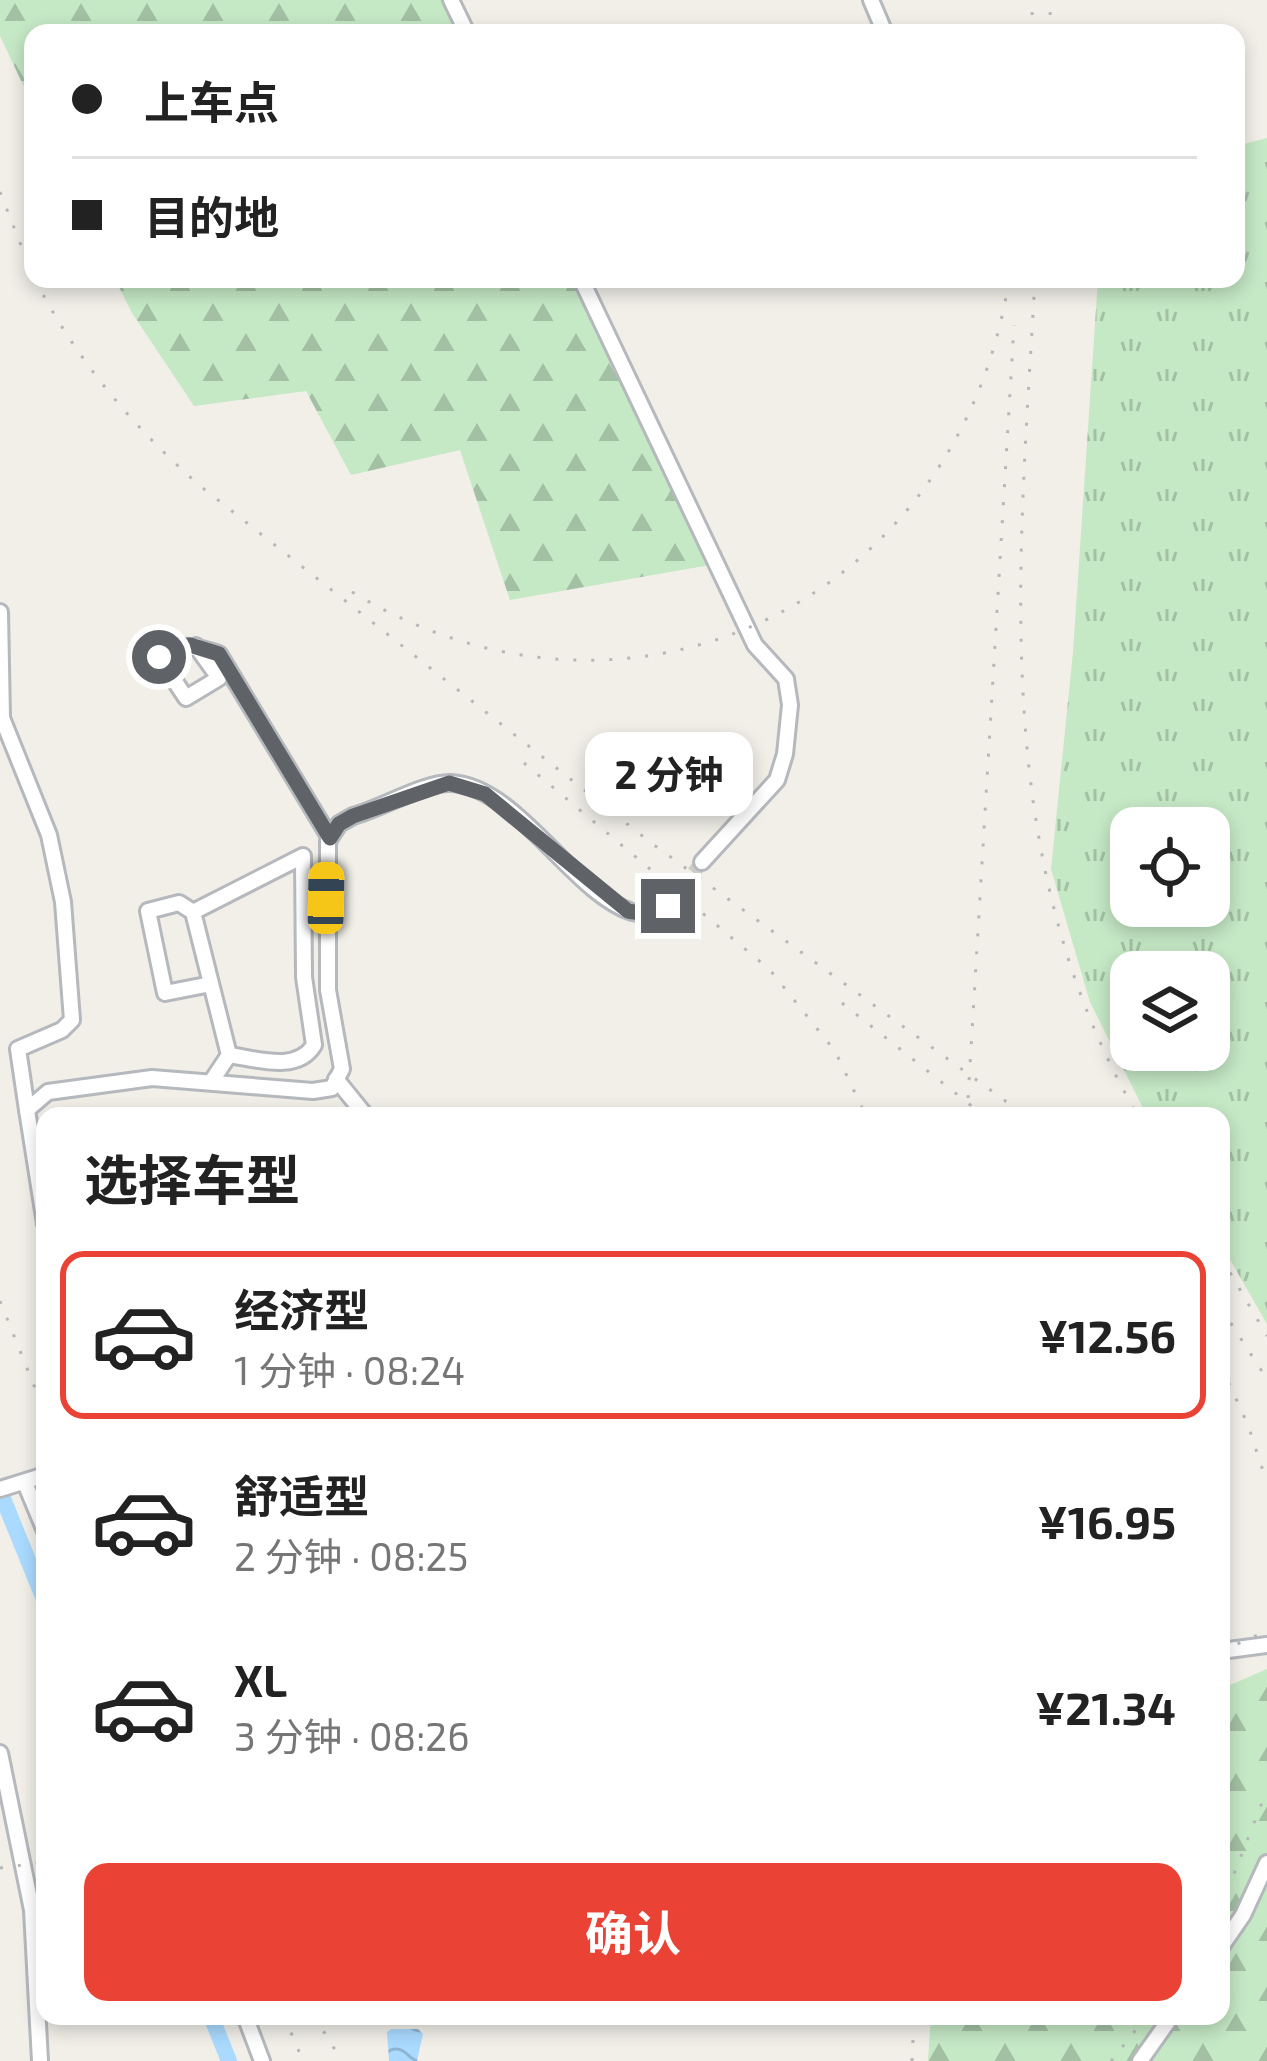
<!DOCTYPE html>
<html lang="zh">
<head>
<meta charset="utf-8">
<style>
  :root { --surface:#fff; --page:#f6f6f6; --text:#222; --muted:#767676; --line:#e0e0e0; --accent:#ea4335 }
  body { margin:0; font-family:"Exo 2","Noto Sans SC",sans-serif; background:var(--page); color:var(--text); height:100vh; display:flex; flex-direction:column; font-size:45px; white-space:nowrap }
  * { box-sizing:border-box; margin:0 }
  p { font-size:39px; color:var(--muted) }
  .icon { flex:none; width:66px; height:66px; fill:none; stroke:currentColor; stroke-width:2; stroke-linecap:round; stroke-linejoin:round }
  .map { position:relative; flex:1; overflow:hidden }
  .side { position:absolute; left:36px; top:1107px; width:1194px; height:918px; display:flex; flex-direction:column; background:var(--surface); border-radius:24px; box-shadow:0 6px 18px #0003 }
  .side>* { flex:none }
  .top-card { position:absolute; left:24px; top:24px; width:1221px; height:264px; border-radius:24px; box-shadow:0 6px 18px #0003; display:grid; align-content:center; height:264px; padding:0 48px; background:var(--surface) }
  .controls { position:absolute; left:1110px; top:807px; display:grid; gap:24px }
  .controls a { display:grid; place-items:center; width:120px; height:120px; border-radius:24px; background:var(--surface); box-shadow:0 6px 18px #0003; font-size:60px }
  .end { position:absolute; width:54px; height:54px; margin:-27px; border:15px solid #5f6368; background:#fff; box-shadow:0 0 0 6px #fff }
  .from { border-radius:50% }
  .bubble { position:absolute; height:84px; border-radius:24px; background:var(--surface); box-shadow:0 6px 18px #0003; font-size:39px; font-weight:700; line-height:84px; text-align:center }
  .car { position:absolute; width:36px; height:72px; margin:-36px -18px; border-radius:15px; box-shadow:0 0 9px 3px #0007; background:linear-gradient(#f5c518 24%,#345 0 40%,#f5c518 0 76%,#345 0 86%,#f5c518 0) }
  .top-card b { display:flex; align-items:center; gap:42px; height:114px; font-size:45px }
  .top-card b+b { border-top:3px solid var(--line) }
  .top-card i { width:30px; height:30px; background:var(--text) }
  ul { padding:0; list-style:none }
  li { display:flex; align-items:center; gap:36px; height:168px; margin:0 24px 18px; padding:0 24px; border:6px solid transparent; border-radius:24px }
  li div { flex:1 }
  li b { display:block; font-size:45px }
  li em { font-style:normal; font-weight:700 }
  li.on { border-color:var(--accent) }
  li>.icon { width:108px; height:108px; stroke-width:1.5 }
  h2 { padding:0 48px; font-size:54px; line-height:144px }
  .cta { display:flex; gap:24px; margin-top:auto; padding:24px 48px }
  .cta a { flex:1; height:138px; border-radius:24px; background:var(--accent); color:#fff; font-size:48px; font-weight:700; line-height:138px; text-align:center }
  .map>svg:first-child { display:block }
  .grass { fill:url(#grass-tufts); fill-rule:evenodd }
  .forest { fill:url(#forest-firs) }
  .water { fill:url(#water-waves) }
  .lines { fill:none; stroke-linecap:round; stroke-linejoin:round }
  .river { stroke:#aadaff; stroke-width:16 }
  .minor-tunnel { stroke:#ccccc8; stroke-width:14; stroke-dasharray:14 7; stroke-linecap:butt }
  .minor-casing { stroke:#b5b8bc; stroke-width:20 }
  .minor { stroke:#fff; stroke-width:14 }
  .rail { stroke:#b6b7b8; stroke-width:3; stroke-dasharray:3 15; stroke-linecap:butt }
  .route { stroke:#5f6368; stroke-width:15 }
</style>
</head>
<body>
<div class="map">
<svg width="1267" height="2061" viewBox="0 0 1267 2061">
  <defs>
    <pattern id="grass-tufts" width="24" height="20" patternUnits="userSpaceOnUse" patternTransform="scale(3)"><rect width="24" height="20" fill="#c5e8c5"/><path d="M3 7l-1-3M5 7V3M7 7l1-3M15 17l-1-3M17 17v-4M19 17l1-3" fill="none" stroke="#a3c0a4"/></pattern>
    <pattern id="forest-firs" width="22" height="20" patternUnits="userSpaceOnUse" patternTransform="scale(3)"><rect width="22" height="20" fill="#c5e8c5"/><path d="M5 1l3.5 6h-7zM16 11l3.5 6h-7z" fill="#a3c0a4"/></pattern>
    <pattern id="water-waves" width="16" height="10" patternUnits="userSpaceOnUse" patternTransform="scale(3)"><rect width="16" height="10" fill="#aadaff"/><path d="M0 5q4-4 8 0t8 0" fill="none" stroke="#8eb4d2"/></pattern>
  </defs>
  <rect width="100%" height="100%" fill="#f1efe8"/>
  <path class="grass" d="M 1267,138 L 1267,1324 L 1221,1244 L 1221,1116 L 1147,1116 L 1090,1002 L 1051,869 L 1073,652 L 1098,279 L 1236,279 L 1236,146 ZM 1131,828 L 1209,828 L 1209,906 L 1131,906 ZM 1131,972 L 1209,972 L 1209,1050 L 1131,1050 Z"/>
  <g class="forest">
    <polygon points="0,0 454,0 469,33 33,33 33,106 0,36"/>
    <polygon points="115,279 584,279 716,564 510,600 460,450 351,475 306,391 194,406 132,313"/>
    <polygon points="1267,1669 1267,2061 928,2061 931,2016 1221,2016 1221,1689"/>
  </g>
  <polygon class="water" points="391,2029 418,2029 423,2034 417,2061 389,2061 387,2032"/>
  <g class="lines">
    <g class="river">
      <polyline points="0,1491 45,1602"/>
      <polyline points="211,2016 229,2061"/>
    </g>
    <polyline class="minor-tunnel" points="668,906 702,862"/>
    <defs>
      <g id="minor">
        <polyline points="451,0 467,33"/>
        <polyline points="871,0 885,33"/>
        <polyline points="581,279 755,645 786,679 790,705 785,754 777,780 702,862"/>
        <polyline points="0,612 2,718 49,835 63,902 72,1020 62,1030 18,1049 27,1110"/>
        <path d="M 196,646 L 219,678 L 186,698 L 159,657 L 167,647 C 187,645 200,648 219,654 L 330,838"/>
        <path d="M 193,912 L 303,856 L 304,977 L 314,1045 C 297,1073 257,1059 229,1055"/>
        <polyline points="336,1079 366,1116"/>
        <polyline points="211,1082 229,1055 193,912 179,903 148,911 165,993 211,984"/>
        <path d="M 45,1224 L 27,1110 L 48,1092 L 152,1078 L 313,1091 L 332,1088 L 342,1069 L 328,990 L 328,841 L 339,824 L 353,816 C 380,809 425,782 451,783 C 517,786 573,893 632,912 C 645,916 656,912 668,906"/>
        <polyline points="25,1483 45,1531"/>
        <polyline points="0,1489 45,1475"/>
        <polyline points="1221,1651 1267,1645"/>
        <polyline points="0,1753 32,1910 40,2061"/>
        <polyline points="1221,1947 1243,1915 1267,1863"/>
        <polyline points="245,2016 262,2061"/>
        <polyline points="1140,2061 1172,2016"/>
      </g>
    </defs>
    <use href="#minor" class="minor-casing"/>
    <use href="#minor" class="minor"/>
    <g class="rail">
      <polyline points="1031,33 1033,0"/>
      <polyline points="1049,33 1051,0"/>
      <polyline points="0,192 33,276"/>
      <path d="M 35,279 C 74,357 133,427 199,485 L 650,842 L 1026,1116"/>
      <path d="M 1035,279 C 1019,565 987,857 1138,1116"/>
      <path d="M 352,592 C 633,762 961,598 1009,279"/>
      <polyline points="524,763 770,970 835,1051 866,1116"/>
      <polyline points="842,1003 978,1111"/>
      <polyline points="967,1116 1014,325"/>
      <polyline points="1221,1257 1267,1336"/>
      <polyline points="0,1301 45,1413"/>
      <polyline points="1221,1308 1267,1379"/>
      <polyline points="1221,1366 1248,1425 1267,1483"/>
      <polyline points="1221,1651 1267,1631"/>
      <polyline points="0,1868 45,1862"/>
      <polyline points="1221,1907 1267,1790"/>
      <polyline points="284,2016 303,2061"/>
      <polyline points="314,2016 342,2061"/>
      <polyline points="912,2061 914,2016"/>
      <polyline points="1111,2061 1147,2016"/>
    </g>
  </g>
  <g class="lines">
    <polyline class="route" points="159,657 167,647 190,645 219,654 330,838 339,824 353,816 449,783 485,794 628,911 645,914 668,906"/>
  </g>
</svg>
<div class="controls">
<a><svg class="icon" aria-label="locate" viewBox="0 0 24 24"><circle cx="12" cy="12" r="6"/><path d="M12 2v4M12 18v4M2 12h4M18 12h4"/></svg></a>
<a><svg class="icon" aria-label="layers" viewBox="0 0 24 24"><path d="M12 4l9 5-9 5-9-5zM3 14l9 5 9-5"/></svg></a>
</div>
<i class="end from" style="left:159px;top:657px"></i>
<i class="end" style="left:668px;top:906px"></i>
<div class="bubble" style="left:585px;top:732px;width:168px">2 分钟</div>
<i class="car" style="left:326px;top:898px;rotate:1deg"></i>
<div class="top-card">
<b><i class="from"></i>上车点</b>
<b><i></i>目的地</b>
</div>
<section class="side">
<h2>选择车型</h2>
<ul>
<li class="on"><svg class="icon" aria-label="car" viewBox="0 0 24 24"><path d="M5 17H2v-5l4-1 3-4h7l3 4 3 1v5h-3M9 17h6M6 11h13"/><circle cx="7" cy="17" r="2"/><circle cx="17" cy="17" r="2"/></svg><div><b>经济型</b><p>1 分钟 · 08:24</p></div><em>¥12.56</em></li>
<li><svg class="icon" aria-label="car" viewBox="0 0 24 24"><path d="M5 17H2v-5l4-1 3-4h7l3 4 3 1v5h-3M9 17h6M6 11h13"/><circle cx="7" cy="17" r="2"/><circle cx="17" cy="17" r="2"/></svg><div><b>舒适型</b><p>2 分钟 · 08:25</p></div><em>¥16.95</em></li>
<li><svg class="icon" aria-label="car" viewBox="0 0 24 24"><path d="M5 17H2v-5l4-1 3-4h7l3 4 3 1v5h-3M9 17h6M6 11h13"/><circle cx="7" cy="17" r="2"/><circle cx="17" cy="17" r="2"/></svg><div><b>XL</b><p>3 分钟 · 08:26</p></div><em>¥21.34</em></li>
</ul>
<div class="cta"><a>确认</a></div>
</section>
</div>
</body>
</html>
